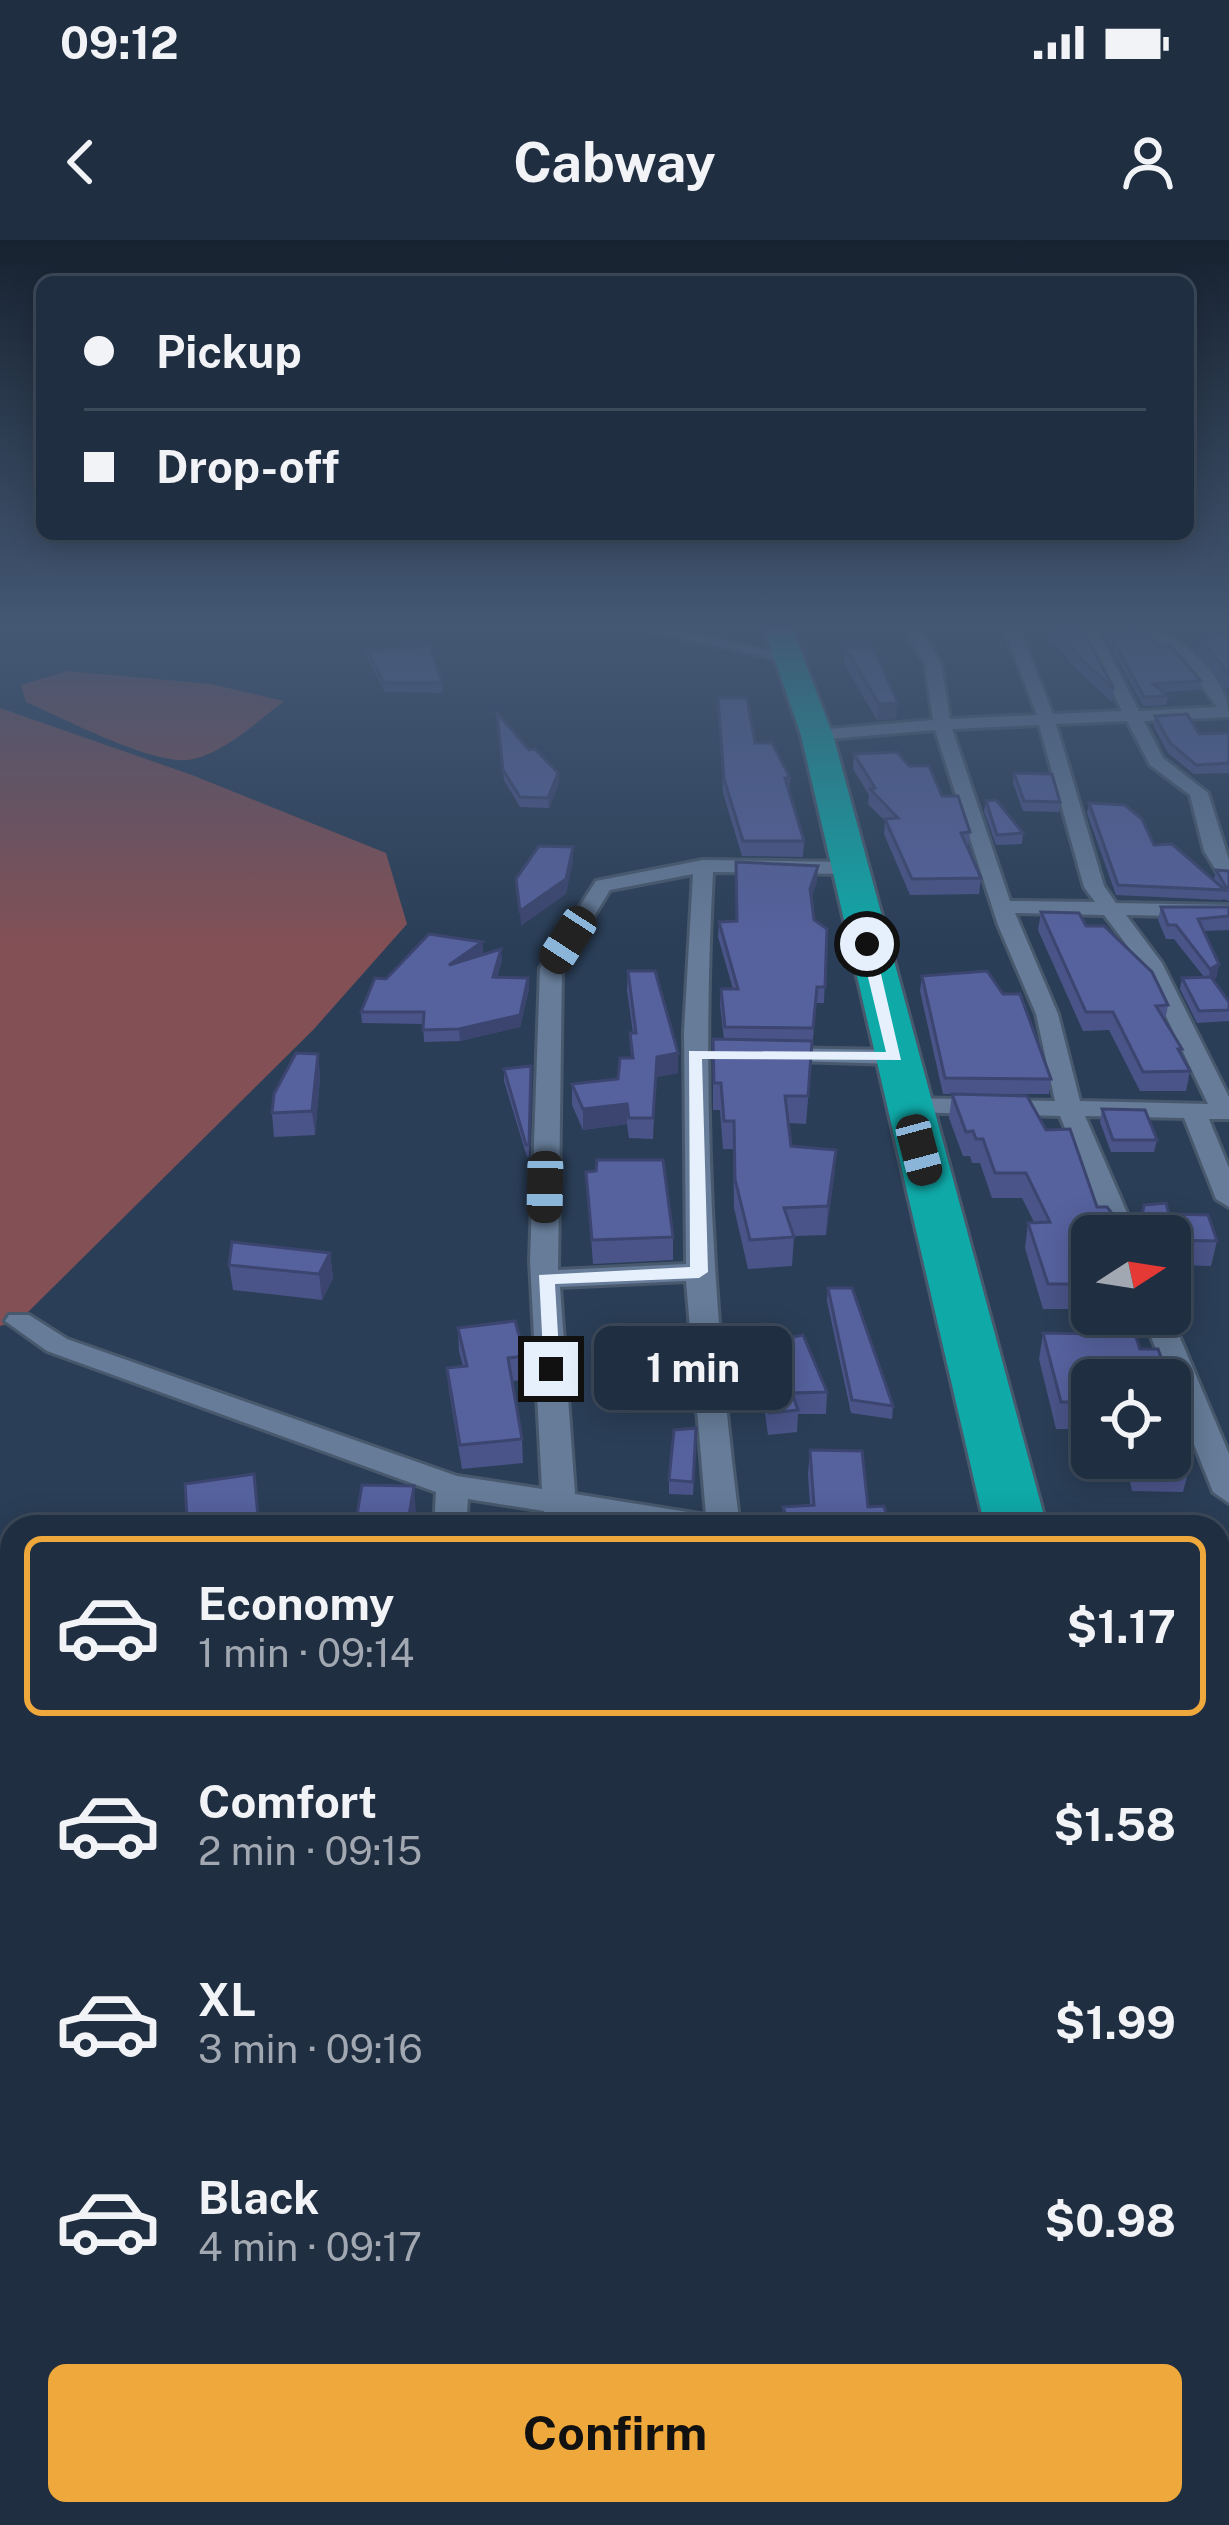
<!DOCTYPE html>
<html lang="en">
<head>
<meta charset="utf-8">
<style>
  :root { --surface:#202e41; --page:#2d3a4c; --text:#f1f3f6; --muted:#a2a8b1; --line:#3d4a5a; --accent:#eea83c }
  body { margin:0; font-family:"Public Sans",sans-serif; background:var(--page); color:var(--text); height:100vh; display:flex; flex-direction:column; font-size:45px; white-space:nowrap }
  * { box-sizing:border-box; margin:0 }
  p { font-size:39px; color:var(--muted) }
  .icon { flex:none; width:66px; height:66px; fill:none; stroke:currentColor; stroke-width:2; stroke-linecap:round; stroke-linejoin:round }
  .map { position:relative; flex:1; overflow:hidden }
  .sheet { position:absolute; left:0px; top:1275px; width:1230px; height:1011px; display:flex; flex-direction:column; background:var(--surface); border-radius:36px 36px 0 0; box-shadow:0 6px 30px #0003,0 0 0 3px var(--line) }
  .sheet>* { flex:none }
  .banner { position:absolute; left:36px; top:36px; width:1158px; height:264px; border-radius:18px; box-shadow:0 6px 30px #0003,0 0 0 3px var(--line); display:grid; align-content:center; height:264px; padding:0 48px; background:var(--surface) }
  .needle { width:78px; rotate:78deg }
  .tools { position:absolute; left:1071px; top:975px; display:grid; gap:24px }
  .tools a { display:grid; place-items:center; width:120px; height:120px; border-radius:18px; background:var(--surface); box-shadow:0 6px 30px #0003,0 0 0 3px var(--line); font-size:60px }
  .end { position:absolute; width:54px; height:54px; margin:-27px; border:15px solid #e6f0fd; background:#111; box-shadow:0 0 0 6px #111 }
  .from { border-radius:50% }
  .bubble { position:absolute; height:84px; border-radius:18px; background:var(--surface); box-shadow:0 6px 30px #0003,0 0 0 3px var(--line); font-size:39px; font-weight:700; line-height:84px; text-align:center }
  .car { position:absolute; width:36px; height:72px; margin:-36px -18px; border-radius:15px; box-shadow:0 0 9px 3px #0007; background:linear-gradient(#222 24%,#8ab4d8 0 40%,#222 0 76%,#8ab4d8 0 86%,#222 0) }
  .banner b { display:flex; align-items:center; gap:42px; height:114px; font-size:45px }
  .banner b+b { border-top:3px solid var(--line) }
  .banner i { width:30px; height:30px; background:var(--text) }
  ul { padding:21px 0 0; list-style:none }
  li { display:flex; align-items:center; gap:36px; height:180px; margin:0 24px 18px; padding:0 24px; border:6px solid transparent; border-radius:18px }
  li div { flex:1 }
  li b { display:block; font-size:45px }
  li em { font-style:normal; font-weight:700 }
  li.selected { border-color:var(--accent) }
  li>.icon { width:108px; height:108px; stroke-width:1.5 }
  .action { display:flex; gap:24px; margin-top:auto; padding:24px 48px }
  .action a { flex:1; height:138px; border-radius:18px; background:var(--accent); color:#111; font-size:48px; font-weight:700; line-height:138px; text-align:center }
  .status { display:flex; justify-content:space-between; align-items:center; height:84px; padding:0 60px; background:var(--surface); direction:ltr }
  .status svg { height:33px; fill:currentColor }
  header { display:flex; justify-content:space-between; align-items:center; height:156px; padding:0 48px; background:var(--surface); font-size:54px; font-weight:700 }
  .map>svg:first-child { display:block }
  .green { fill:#825055 }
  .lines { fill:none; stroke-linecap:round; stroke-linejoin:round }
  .street-casing { stroke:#48596d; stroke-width:6 }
  .highway-casing { stroke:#48596d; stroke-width:6 }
  .street { fill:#667c98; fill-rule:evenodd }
  .highway { fill:#0fa9a8; fill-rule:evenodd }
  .wall { fill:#4a5488 }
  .shaded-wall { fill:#3c456f }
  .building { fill:#56629e; stroke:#3c456f; stroke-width:3 }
  .route { fill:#e6f0fd }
</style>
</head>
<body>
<div class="status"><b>09:12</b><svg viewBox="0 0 49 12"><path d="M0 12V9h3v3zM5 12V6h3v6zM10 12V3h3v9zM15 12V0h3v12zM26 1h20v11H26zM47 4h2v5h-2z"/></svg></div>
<header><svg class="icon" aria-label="back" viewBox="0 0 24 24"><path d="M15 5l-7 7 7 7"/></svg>Cabway<svg class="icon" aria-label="person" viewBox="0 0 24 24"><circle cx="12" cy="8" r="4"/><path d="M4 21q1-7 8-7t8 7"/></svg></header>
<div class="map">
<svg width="1229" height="2285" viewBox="0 0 1229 2285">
  <rect width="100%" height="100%" fill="#2a3e57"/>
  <g class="green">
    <path d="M 67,431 L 211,444 L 284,461 C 258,481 221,516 187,520 C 148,523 63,478 26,462 L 21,445 Z"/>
    <polygon points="0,468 192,535 386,613 407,684 314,789 19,1081 0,1086"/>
  </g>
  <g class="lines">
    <defs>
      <g id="street">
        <polygon points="630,386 660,386 797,417 789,422"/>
        <path d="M 904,386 L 919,386 L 941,424 L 950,479 L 1037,475 L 1003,386 L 1018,386 L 1053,474 L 1122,471 L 1080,386 L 1095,386 L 1139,471 L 1217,467 L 1180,416 L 1132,386 C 1173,386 1229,434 1229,477 L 1144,481 L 1163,518 L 1208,553 L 1229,620 L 1229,642 L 1222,640 L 1204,611 L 1190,555 L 1150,525 L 1127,481 L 1056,484 L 1104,646 L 1116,663 L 1229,665 L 1229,677 L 1126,675 L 1162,723 L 1229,857 L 1229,879 L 1209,879 L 1229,928 L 1229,967 L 1216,959 L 1184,878 L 1085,876 L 1137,996 L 1109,996 L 1060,876 L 907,872 L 895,865 L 907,858 L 1055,861 L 1036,774 L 998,685 L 935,490 L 817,500 L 808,495 L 817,490 L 933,480 L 925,424 ZM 1039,485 L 1084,647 L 1095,662 L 1010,661 L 952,489 ZM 1015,673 L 1104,675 L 1141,724 L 1208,864 L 1080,861 L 1058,774 Z"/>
        <path d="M 703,620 L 847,622 L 857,628 L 847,634 L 713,632 C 701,852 712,1069 740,1287 L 645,1287 L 575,1276 L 560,1284 L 548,1281 L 544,1271 L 468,1259 L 466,1287 L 434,1287 L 436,1252 L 47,1111 L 5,1081 L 9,1075 L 29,1075 L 67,1099 L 457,1236 L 542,1249 L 530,1021 L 540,728 L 596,641 ZM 693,634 L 684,791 L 686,1024 L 558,1030 L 562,728 L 610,650 ZM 686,1041 L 706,1275 L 575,1254 L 560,1047 Z"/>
        <polygon points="769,808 895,810 907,817 895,824 761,820 757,815"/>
        <polygon points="1142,1074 1170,1074 1229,1214 1229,1263 1213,1252"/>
        <polygon points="828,2274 880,2274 881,2285 829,2285"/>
      </g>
      <g id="highway">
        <polygon points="763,386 791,386 833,495 1047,1287 985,1287 801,495"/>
        <polygon points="1218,2025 1229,2030 1229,2161 1218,2156"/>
      </g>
    </defs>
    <use href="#street" class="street-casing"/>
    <use href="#highway" class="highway-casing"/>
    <use href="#street" class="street"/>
    <use href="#highway" class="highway"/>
  </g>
  <g class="wall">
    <polygon points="1041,386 1081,386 1114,449 1112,462 1078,431"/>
    <polygon points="1108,391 1201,441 1199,450 1163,452 1168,456 1166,465 1143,466 1107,400"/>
    <polygon points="1229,396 1229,448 1226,449 1198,412 1201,399"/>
    <polygon points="845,408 896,479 877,480 844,424"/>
    <polygon points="367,411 442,443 443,453 385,452 368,420"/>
    <polygon points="718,458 755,503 790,538 789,552 804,601 803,617 742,616 723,553"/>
    <polygon points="1155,476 1199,494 1229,493 1229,533 1194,534 1168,513 1153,485"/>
    <polygon points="497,483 558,533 559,543 549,568 520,567 504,540"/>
    <polygon points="854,514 909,526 942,556 970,592 968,607 981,638 979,654 910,655 884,594 885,581 868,564 869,555 853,529"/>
    <polygon points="1014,533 1060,562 1059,572 1023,571 1013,543"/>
    <polygon points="986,561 1023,593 1022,604 996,605 984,571"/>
    <polygon points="1089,563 1214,641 1216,630 1229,631 1229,661 1223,659 1222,660 1116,655 1087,573"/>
    <polygon points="736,622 817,641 811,658 814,680 827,689 824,763 816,763 806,884 788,883 791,906 836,910 834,937 826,995 794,996 792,1026 748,1029 734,968 733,909 723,909 720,870 713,870 713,799 724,799 720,765 721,749 733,749 718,697 719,682 736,681"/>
    <polygon points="1161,667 1229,667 1229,690 1204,691 1219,724 1216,738 1213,739 1229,762 1229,781 1197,783 1180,749 1182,738 1204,737 1174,699 1166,699 1158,680"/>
    <polygon points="1041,672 1086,686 1168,765 1165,781 1182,809 1181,815 1190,831 1186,851 1140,851 1109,790 1083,791 1038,690"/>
    <polygon points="482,702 483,713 479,716 502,720 497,737 528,738 529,749 520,787 460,801 424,802 423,784 362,783 361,772 386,739"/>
    <polygon points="628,731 678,833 656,837 653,899 629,898 627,884 583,890 572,865 572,844 618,839 631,818 630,793 633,793 627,750"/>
    <polygon points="922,736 1051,839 1049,854 968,854 1046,890 1097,967 1114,976 1169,974 1217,1001 1211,1026 1170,1025 1170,996 1092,996 1092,1074 1134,1074 1132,1085 1140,1109 1190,1226 1183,1252 1132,1251 1127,1228 1093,1225 1092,1218 1170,1218 1092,1140 1092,1214 1090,1189 1056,1189 1039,1119 1043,1093 1084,1094 1072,1069 1043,1069 1025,1008 1028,983 1034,982 1022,958 992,958 980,923 972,923 970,916 963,916 949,878 952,854 943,854 920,751"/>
    <polygon points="318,814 320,838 315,895 274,897 272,873"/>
    <polygon points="531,826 529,917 527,917 504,841 504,829"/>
    <polygon points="1102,869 1157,900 1154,912 1111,912 1100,882"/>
    <polygon points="586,932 673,997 673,1020 593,1024"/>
    <polygon points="330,1013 333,1038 322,1060 233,1050 229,1025"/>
    <polygon points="828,1048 893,1166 892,1179 851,1173 827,1061"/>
    <polygon points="687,1086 684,1123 606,1117 606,1088"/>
    <polygon points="458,1088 525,1116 526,1140 512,1141 522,1199 523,1223 462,1229 449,1151 447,1128 463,1126 459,1111"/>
    <polygon points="758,1091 774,1101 827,1152 826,1174 798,1174 797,1192 768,1195 761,1144 751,1127 752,1106 757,1104"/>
    <polygon points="696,1188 693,1255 669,1254 669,1240"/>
    <polygon points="810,1210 868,1267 890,1287 782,1287 783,1267 810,1265 808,1234"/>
    <polygon points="1218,1332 1229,1354 1229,1365 1223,1386 1218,1386"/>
    <polygon points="1218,1502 1222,1509 1223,1506 1229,1505 1229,1612 1221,1593 1228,1569 1218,1545"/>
    <polygon points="950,2274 1051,2274 1052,2282 1051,2285 952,2285"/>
  </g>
  <g class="shaded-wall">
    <polygon points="898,463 896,479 877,480 879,464"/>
    <polygon points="558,533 559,543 549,568 548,558"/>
    <polygon points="573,607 573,622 566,654 521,686 520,671"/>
    <polygon points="818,626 817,641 809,664 810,649"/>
    <polygon points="482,702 483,713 450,737 449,725"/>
    <polygon points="501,709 502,720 493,748 493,737"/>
    <polygon points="1219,724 1216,738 1208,742 1210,729"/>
    <polygon points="528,738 529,749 520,787 460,801 459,789"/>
    <polygon points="678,813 678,833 656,837 653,899 657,817"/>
    <polygon points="318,814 320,838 315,895 312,871"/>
    <polygon points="627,864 627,884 583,890 583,869"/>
    <polygon points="836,910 834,937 826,995 828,966"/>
    <polygon points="330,1013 333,1038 322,1060 319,1034"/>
    <polygon points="414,1246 416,1273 414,1287 407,1287"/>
    <polygon points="12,1791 12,1816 0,1819 0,1794"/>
  </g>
  <g class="building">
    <polygon points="1052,386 1081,386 1114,449 1080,418"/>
    <polygon points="1136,389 1160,407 1171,406 1201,441 1153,444 1168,456 1144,457 1108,391"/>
    <polygon points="1229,396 1229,435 1201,399"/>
    <polygon points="430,406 442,443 384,443 367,411"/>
    <polygon points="845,408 873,408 898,463 879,464"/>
    <polygon points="718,458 747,458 755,503 772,503 790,538 785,538 804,601 743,601 724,539"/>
    <polygon points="497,473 529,510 535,509 558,533 548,558 520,557 503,530"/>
    <polygon points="1187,474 1199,494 1229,493 1229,523 1196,525 1170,503 1155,476"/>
    <polygon points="897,512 909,526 929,526 942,556 958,556 970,592 961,593 981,638 912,639 885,579 898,578 870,549 875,548 854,514"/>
    <polygon points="1014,533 1052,534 1060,562 1024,561"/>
    <polygon points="996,560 1023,593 997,595 986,561"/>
    <polygon points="1089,563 1125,565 1142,579 1154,605 1172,604 1225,650 1118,645"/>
    <polygon points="539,606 573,607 566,639 520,671 516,639"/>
    <polygon points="736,622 818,626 810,649 814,680 827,689 825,747 817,747 813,788 725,787 721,749 738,749 719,682 737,681"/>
    <polygon points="1216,630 1229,631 1229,648 1226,647"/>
    <polygon points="1161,667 1229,667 1229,676 1198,679 1219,724 1210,729 1176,685 1168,685"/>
    <polygon points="1041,672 1079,673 1086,686 1104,686 1152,732 1168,765 1156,766 1182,809 1178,809 1190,831 1143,832 1113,772 1086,772"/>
    <polygon points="429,694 482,702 449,725 501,709 493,737 528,738 520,775 459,789 423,790 424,772 361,772 375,738 386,739"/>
    <polygon points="628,731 655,731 678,813 657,817 653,878 629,878 627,864 583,869 572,844 618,839 620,818 633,818 630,793 636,793"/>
    <polygon points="987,731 1003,754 1020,754 1051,839 945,838 922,736"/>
    <polygon points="1211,737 1229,762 1229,770 1199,771 1182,738"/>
    <polygon points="713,799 812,801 808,856 785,856 791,906 836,910 828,966 784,968 794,997 750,1000 735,939 734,881 724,881 721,843 714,843"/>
    <polygon points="296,813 318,814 312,871 272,873 274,854"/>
    <polygon points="531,826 529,905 526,905 504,829"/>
    <polygon points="952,854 1027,856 1046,890 1070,889 1097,967 1107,967 1114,976 1142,976 1144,965 1166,963 1169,974 1208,975 1217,1001 1170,1000 1170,996 1092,996 1092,1074 1128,1074 1140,1109 1158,1109 1168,1136 1176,1136 1190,1226 1138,1224 1137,1218 1170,1218 1170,1140 1092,1140 1092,1162 1061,1162 1043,1093 1102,1094 1076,1044 1048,1044 1028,983 1050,982 1026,933 995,933 983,899 976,899 973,891 966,892"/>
    <polygon points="1102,869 1145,870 1157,900 1113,900"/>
    <polygon points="597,920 663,920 673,997 592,1000 586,932 596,931"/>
    <polygon points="232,1002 330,1013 319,1034 229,1025"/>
    <polygon points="828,1048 852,1048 893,1166 852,1160"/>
    <polygon points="515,1081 525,1116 508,1118 522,1199 460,1205 447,1128 467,1126 458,1088"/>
    <polygon points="687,1086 685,1109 606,1104 606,1088"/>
    <polygon points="770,1088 774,1101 803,1095 827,1152 792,1153 798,1170 769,1173 762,1122 752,1106 760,1104 758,1091"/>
    <polygon points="696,1188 693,1242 669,1240 674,1190"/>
    <polygon points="810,1210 862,1211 868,1267 884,1266 890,1287 790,1287 783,1267 814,1265"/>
    <polygon points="254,1234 259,1287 150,1287 152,1280 187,1279 185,1244"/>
    <polygon points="362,1245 414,1246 407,1287 355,1287"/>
    <polygon points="1218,1332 1220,1332 1229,1359 1218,1359"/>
    <polygon points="1218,1502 1222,1509 1218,1521"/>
    <polygon points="12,1745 12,1791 0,1794 0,1748"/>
    <polygon points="294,2274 307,2274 322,2285 287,2285"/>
    <polygon points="686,2274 771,2274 771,2285 685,2285"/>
    <polygon points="961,2274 1051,2274 1052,2282 963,2285"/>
  </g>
  <linearGradient id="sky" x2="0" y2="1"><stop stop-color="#172230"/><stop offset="0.55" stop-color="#445874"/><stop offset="1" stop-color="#445874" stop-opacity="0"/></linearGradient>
  <rect width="1229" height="706" fill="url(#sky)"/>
  <polygon class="route" points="867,700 874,704 901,820 702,819 708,1032 699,1038 555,1044 560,1129 544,1133 539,1035 690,1027 689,811 886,812 860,704"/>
</svg>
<div class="tools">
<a><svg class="needle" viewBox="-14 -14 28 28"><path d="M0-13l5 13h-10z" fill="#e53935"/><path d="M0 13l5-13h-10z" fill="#a2a8b1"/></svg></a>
<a><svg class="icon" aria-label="locate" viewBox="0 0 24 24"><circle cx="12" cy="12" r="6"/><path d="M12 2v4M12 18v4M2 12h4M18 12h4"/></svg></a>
</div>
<i class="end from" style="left:867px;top:704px"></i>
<i class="end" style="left:551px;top:1129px"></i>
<div class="bubble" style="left:594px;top:1086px;width:198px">1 min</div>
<i class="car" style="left:568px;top:700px;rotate:213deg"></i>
<i class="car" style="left:919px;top:910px;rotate:165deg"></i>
<i class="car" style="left:545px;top:947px;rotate:181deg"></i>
<div class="banner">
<b><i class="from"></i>Pickup</b>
<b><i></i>Drop-off</b>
</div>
<section class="sheet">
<ul>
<li class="selected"><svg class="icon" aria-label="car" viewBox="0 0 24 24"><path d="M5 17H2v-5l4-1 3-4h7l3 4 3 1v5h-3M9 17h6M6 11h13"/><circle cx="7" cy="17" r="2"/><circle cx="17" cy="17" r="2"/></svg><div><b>Economy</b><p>1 min · 09:14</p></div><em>$1.17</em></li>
<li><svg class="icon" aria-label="car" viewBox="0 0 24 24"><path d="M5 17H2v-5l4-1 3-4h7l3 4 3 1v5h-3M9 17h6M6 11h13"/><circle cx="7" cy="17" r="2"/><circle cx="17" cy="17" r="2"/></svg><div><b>Comfort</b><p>2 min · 09:15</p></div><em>$1.58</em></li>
<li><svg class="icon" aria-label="car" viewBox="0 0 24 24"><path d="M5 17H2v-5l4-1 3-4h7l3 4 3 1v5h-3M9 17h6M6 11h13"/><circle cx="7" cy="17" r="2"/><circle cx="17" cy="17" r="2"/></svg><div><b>XL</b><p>3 min · 09:16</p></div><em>$1.99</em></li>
<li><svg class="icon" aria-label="car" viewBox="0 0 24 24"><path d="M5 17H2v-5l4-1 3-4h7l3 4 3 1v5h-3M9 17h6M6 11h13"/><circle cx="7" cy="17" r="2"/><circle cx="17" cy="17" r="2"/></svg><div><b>Black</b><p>4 min · 09:17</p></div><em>$0.98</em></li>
</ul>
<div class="action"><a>Confirm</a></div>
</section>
</div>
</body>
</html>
